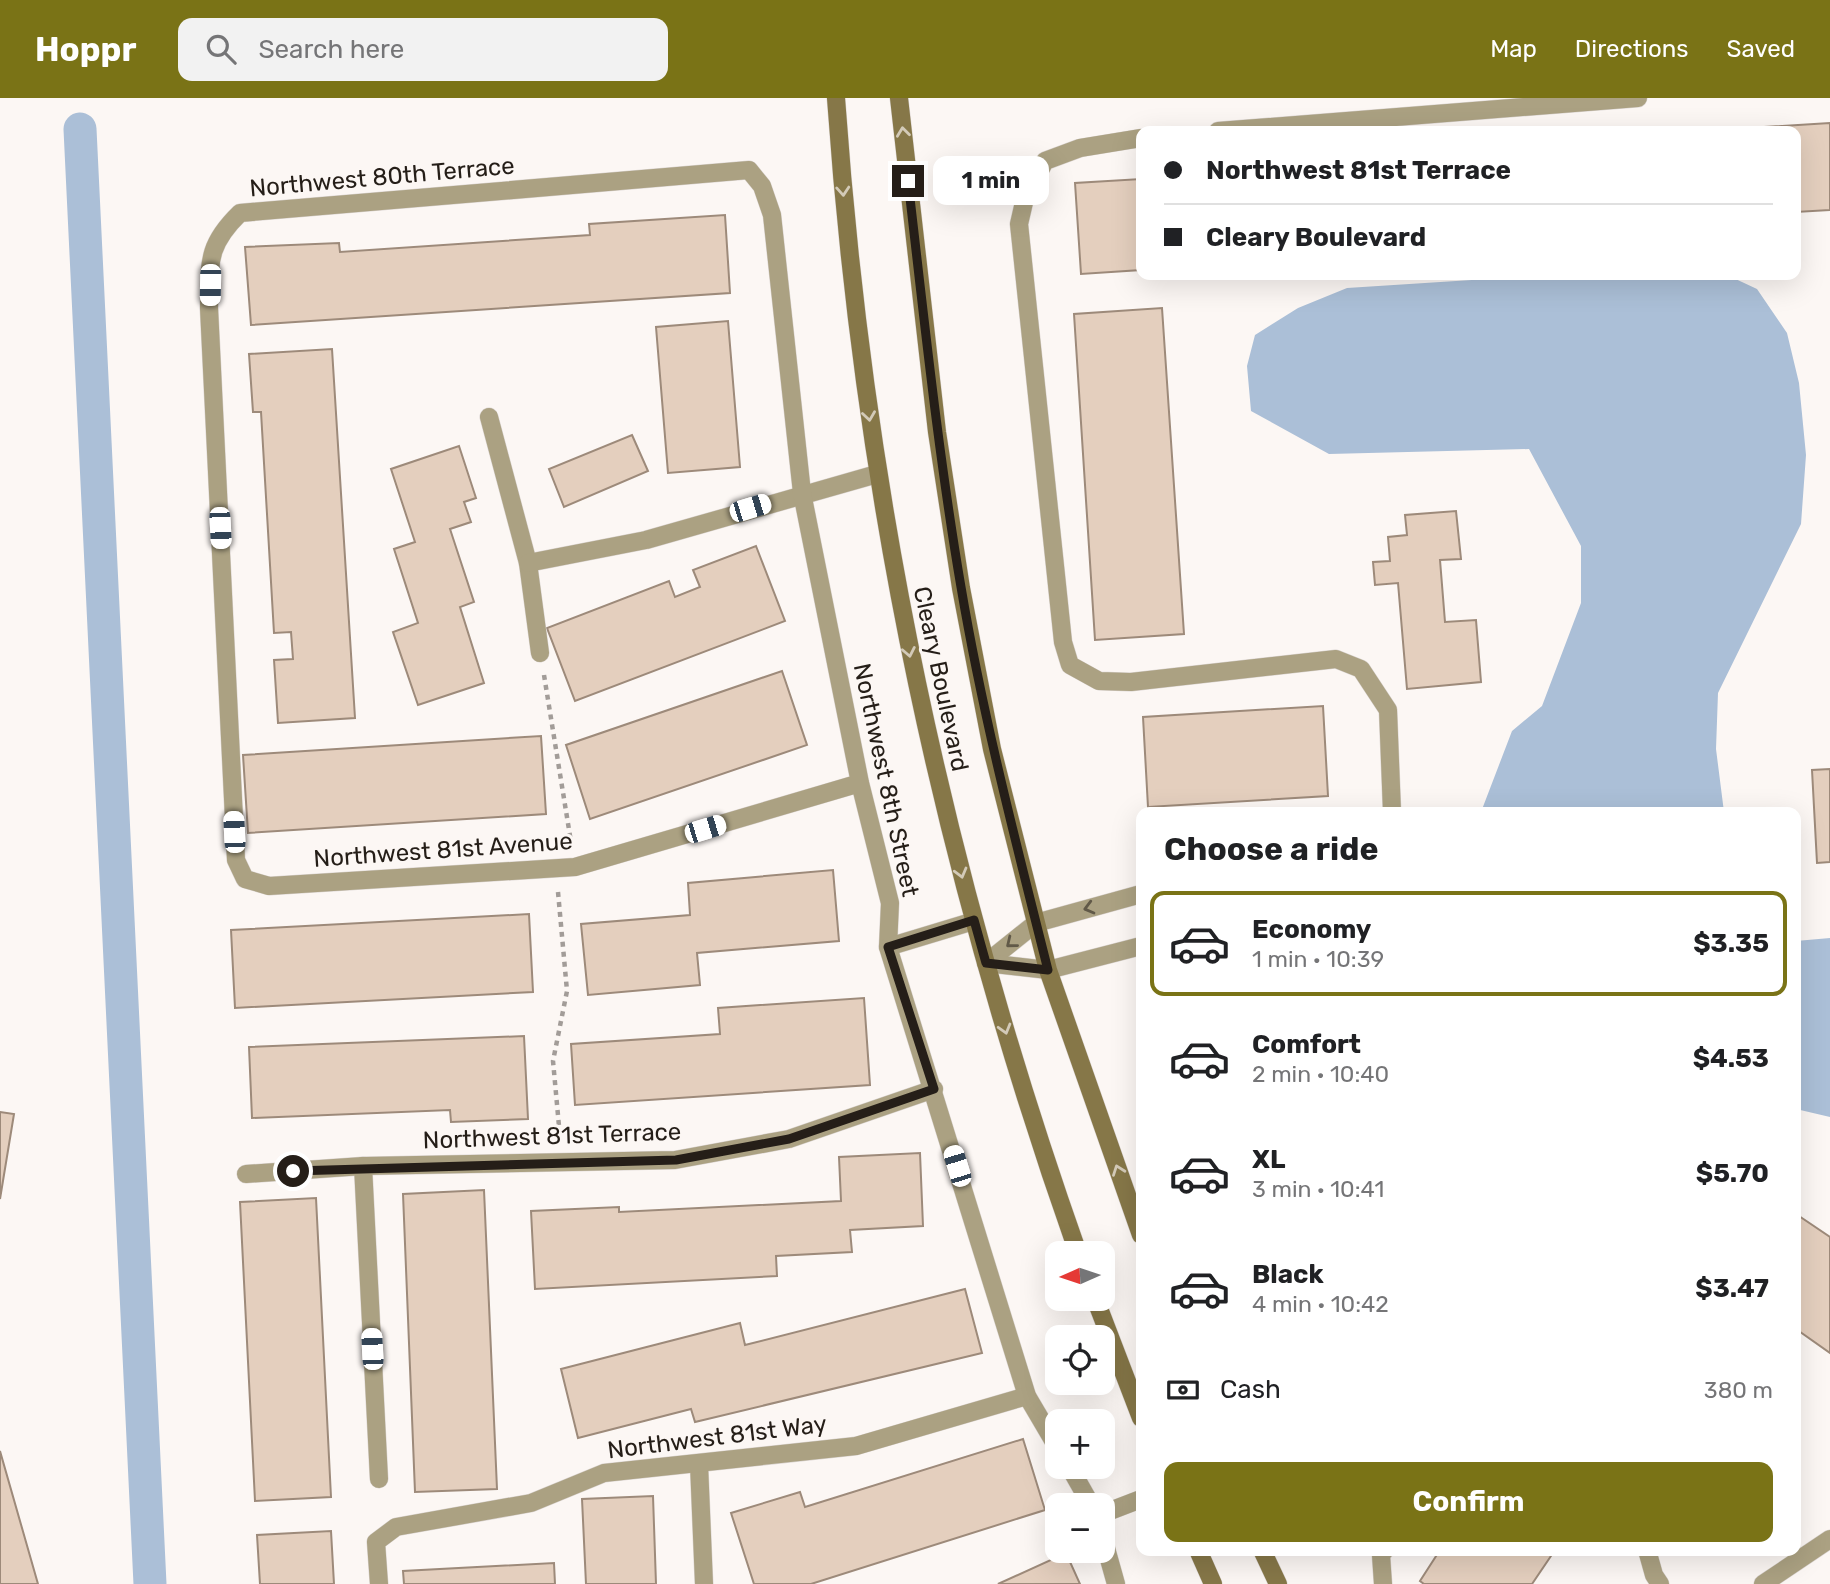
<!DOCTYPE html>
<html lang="en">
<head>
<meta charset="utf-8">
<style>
  :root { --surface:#fff; --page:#f2f2f2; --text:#202124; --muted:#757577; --line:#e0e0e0; --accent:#7a7316 }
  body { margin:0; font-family:Rubik,sans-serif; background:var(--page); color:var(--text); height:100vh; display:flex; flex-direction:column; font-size:26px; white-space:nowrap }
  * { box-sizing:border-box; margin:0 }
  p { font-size:23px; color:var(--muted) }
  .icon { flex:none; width:38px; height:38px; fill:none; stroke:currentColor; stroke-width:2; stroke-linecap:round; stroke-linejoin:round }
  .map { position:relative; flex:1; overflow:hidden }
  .drawer { position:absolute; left:1136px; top:709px; width:665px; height:749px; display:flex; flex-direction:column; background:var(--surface); border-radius:14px; box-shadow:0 7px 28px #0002 }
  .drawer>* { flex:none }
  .banner { position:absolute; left:1136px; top:28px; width:665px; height:154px; border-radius:14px; box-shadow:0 7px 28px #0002; display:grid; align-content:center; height:154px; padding:0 28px; background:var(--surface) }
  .needle { width:46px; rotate:267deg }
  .controls { position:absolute; left:1045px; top:1143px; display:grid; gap:14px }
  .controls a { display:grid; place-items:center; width:70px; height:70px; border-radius:14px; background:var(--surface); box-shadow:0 7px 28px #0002; font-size:35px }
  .end { position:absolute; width:32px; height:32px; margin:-16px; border:9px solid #251e18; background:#fff; box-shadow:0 0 0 4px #fff }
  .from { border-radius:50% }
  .bubble { position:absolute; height:49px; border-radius:14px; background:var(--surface); box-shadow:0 7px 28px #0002; font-size:23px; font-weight:700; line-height:49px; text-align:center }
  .car { position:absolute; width:21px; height:42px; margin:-21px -10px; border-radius:9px; box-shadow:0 0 5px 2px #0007; background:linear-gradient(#fff 24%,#345 0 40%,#fff 0 76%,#345 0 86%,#fff 0) }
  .banner b { display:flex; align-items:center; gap:24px; height:66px; font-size:26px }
  .banner b+b { border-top:2px solid var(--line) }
  .banner i { width:18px; height:18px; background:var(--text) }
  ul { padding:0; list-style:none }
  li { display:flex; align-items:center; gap:21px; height:105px; margin:0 14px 10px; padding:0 14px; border:4px solid transparent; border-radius:14px }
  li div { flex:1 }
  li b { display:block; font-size:26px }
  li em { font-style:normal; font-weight:700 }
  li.on { border-color:var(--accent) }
  li>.icon { width:63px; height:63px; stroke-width:1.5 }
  h2 { padding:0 28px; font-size:32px; line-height:84px }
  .pay { display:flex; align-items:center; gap:18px; height:77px; padding:0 28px; font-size:26px }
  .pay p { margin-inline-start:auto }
  .cta { display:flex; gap:14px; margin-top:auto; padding:14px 28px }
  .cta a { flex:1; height:80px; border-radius:14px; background:var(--accent); color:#fff; font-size:28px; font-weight:700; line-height:80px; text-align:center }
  header { display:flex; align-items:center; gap:42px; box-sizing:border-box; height:98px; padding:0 35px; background:var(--accent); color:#fff }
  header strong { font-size:33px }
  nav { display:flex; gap:38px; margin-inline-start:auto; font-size:24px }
  .search { width:490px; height:63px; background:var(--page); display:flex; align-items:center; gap:18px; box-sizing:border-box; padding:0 24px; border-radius:14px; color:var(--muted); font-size:26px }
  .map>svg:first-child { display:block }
  .water { fill:#abbfd7 }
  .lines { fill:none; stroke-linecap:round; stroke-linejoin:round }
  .canal { stroke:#abbfd7; stroke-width:33 }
  .building { fill:#e4cfbe; stroke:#9d8a7a; stroke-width:2 }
  .street-casing { stroke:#dad4d1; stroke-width:19 }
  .secondary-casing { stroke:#dad4d1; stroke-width:19 }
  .path { stroke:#a29c98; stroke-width:4.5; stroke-dasharray:5 5; stroke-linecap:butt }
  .street { stroke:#aba182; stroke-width:18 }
  .secondary { stroke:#867748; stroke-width:18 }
  .oneway { stroke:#d3cab8 }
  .oneway2 { stroke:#615948 }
  .route { stroke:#251e18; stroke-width:9 }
  .labels { text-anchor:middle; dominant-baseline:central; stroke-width:6; stroke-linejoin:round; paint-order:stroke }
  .street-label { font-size:24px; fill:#251e18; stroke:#fcf7f4 }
</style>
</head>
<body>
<header>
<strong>Hoppr</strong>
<div class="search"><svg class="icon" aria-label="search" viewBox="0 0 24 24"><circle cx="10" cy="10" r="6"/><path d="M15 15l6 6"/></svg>Search here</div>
<nav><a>Map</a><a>Directions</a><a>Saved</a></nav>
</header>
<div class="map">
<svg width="1830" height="1486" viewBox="0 0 1830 1486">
  <rect width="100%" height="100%" fill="#fcf7f4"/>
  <g class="water">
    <polygon points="1550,177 1727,177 1757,191 1787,235 1799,285 1806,357 1801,426 1718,595 1716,651 1724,714 1481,714 1512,633 1542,608 1581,505 1581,448 1529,351 1329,356 1251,313 1247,268 1255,237 1298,210 1347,190"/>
    <polygon points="1830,840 1830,1019 1796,1011 1796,843"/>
  </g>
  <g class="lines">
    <polyline class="canal" points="80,31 150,1486"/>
  </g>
  <g class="building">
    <polygon points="1830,25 1830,112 1796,114 1796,33 1700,33"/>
    <polygon points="1141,81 1141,172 1081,176 1075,85"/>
    <polygon points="725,117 730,195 251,227 245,149 339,145 340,154 590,137 589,126"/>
    <polygon points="1162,210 1184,536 1095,542 1074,216"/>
    <polygon points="728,223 740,369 668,375 656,229"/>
    <polygon points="332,251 355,620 278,625 274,562 293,561 291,534 274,535 261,314 253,314 249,256"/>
    <polygon points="632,337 648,373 564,409 549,371"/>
    <polygon points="459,348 476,400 464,404 471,424 450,431 474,504 460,509 484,585 418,607 393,534 418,525 394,451 415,444 391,371"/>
    <polygon points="1456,413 1461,461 1440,462 1445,524 1476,522 1481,584 1407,591 1398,485 1375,487 1373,464 1390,463 1388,439 1407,437 1405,417"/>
    <polygon points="756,448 785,523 575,603 547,530 669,483 675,499 700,489 693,472"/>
    <polygon points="782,573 807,647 590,721 566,647"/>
    <polygon points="1323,608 1328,698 1148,709 1143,619"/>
    <polygon points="541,638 546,716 248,735 243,657"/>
    <polygon points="1830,671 1830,764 1817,765 1812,672"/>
    <polygon points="833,772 839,843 697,855 700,887 588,897 581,826 690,817 688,785"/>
    <polygon points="529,816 533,894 235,910 231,832"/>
    <polygon points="864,900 870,987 575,1007 571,946 720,936 718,910"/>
    <polygon points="524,938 528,1021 451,1024 450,1012 252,1020 249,949"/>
    <polygon points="0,1014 14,1016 0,1101"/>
    <polygon points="920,1055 923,1128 850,1132 852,1154 776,1158 777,1178 535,1191 531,1113 619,1109 619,1114 841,1103 839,1059"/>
    <polygon points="484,1092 497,1391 415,1394 403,1096"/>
    <polygon points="316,1100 331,1399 255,1403 240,1104"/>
    <polygon points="1796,1116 1830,1139 1830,1255 1796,1231"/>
    <polygon points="965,1191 982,1255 695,1324 691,1311 578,1340 561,1271 740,1225 745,1247"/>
    <polygon points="1023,1341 1045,1412 811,1486 754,1486 731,1415 800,1394 805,1409"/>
    <polygon points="0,1353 38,1486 0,1486"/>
    <polygon points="653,1398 656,1486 586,1486 582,1401"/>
    <polygon points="331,1433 334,1486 260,1486 257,1437"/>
    <polygon points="1440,1452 1555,1452 1532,1486 1424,1486 1420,1483"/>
    <polygon points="1066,1455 1080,1486 998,1486"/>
    <polygon points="554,1465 555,1486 404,1486 403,1473"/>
  </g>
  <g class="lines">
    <defs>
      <g id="street">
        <polyline points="1218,33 1638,0"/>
        <polyline points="1141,40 1080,50 1045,63 1025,100 1019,126 1063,544 1070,567 1099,583 1131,584 1336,561 1361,571 1388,612 1392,714"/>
        <polyline points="489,319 528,465 540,555"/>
        <polyline points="528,465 646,442 877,376"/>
        <path d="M 860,685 L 575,769 L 269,788 L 245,781 L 236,762 L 209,210 C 210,165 206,148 240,115 L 749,72 L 762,88 L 772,117 L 802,395 L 860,685 L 890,805 L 888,849 L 1027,1298 L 1057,1349"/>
        <polyline points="888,849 974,823"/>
        <polyline points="986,865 1036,825 1141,796"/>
        <polyline points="986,865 1048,872 1141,848"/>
        <polyline points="363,1068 379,1381"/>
        <polyline points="246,1076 363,1068 675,1062 789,1041 934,991"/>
        <polyline points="699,1366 704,1486"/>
        <polyline points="1069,1368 1091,1407"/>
        <polyline points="1102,1416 1141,1401"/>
        <polyline points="1102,1436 1116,1486"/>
        <polyline points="1647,1452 1654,1477 1660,1486"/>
        <polyline points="379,1486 376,1444 396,1429 531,1405 604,1375 856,1348 1027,1298"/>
        <polyline points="1383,1486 1381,1457 1385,1452"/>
        <polyline points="1763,1486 1830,1441"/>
      </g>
      <g id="secondary">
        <path d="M 836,0 C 864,401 944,776 1078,1155"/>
        <polyline points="899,0 937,334 961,490 992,651 1048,872 1141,1137"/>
        <polyline points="1095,1200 1141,1320"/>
        <polyline points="1198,1452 1213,1486"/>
        <polyline points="1262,1452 1278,1486"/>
      </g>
    </defs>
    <use href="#street" class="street-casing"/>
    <use href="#secondary" class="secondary-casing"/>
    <g class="path">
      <polyline points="544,577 571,744"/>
      <polyline points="558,794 567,893 553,963 560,1039"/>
    </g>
    <use href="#street" class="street"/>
    <use href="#secondary" class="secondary"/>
  </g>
  <defs><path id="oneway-chevron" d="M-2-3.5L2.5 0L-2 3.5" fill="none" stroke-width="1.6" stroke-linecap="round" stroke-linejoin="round" transform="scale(1.75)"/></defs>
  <g class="oneway">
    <use href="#oneway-chevron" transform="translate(903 34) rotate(-97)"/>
    <use href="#oneway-chevron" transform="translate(843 93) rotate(86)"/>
    <use href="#oneway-chevron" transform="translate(869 318) rotate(82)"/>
    <use href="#oneway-chevron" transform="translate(909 554) rotate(79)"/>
    <use href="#oneway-chevron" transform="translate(961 775) rotate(75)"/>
    <use href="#oneway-chevron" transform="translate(1005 931) rotate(74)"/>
    <use href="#oneway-chevron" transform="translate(1118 1072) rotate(-110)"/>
  </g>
  <g class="oneway2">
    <use href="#oneway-chevron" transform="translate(1089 810) rotate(165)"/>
    <use href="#oneway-chevron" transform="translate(1011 845) rotate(141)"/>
  </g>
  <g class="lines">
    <path class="route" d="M 293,1073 L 676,1062 L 789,1041 L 934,991 L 888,849 L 974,822 L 986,865 L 1048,872 C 1016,745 983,619 961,489 C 938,355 924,219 908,83"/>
  </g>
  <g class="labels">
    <g class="street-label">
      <text transform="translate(382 79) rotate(-5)">Northwest 80th Terrace</text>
      <text transform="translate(941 581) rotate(78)">Cleary Boulevard</text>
      <text transform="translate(886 682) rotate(78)">Northwest 8th Street</text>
      <text transform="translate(443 752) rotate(-4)">Northwest 81st Avenue</text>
      <text transform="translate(552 1038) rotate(-2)">Northwest 81st Terrace</text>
      <text transform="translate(717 1339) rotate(-7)">Northwest 81st Way</text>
    </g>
  </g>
</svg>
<div class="controls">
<a><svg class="needle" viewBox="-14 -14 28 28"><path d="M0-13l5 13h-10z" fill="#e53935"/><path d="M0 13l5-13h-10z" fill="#757577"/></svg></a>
<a><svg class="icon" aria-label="locate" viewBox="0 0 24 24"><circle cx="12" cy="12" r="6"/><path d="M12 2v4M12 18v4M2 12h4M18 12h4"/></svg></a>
<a>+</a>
<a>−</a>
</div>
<i class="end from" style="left:293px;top:1073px"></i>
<i class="end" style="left:908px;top:83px"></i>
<div class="bubble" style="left:933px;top:58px;width:116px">1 min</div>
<i class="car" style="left:210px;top:187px;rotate:181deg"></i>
<i class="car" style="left:750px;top:410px;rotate:73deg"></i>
<i class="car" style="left:220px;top:430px;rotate:177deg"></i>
<i class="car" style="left:705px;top:731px;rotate:73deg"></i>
<i class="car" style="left:234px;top:734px;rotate:357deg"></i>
<i class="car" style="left:957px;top:1068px;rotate:343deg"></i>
<i class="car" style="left:372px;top:1251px;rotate:357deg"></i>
<div class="banner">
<b><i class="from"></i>Northwest 81st Terrace</b>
<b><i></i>Cleary Boulevard</b>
</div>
<section class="drawer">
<h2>Choose a ride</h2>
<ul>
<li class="on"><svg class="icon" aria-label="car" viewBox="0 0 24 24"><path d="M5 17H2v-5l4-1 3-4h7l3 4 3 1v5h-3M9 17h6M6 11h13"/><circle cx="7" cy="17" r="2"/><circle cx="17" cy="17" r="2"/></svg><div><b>Economy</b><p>1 min · 10:39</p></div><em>$3.35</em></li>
<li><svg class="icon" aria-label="car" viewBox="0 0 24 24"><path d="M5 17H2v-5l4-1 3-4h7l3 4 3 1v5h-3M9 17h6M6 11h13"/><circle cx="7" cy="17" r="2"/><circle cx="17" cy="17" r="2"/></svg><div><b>Comfort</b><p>2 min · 10:40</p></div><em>$4.53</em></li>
<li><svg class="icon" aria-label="car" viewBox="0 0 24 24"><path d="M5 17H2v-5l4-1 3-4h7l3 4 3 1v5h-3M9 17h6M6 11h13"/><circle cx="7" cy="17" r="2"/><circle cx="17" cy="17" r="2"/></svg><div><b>XL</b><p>3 min · 10:41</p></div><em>$5.70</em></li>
<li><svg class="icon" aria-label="car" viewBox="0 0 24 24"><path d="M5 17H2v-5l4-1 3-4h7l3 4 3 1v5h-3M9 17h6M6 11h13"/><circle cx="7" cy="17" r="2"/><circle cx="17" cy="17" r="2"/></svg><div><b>Black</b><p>4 min · 10:42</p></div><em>$3.47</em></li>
</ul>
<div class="pay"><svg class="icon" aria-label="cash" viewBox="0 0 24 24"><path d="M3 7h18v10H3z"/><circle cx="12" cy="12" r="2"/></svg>Cash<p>380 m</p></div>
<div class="cta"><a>Confirm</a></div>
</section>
</div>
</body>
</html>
